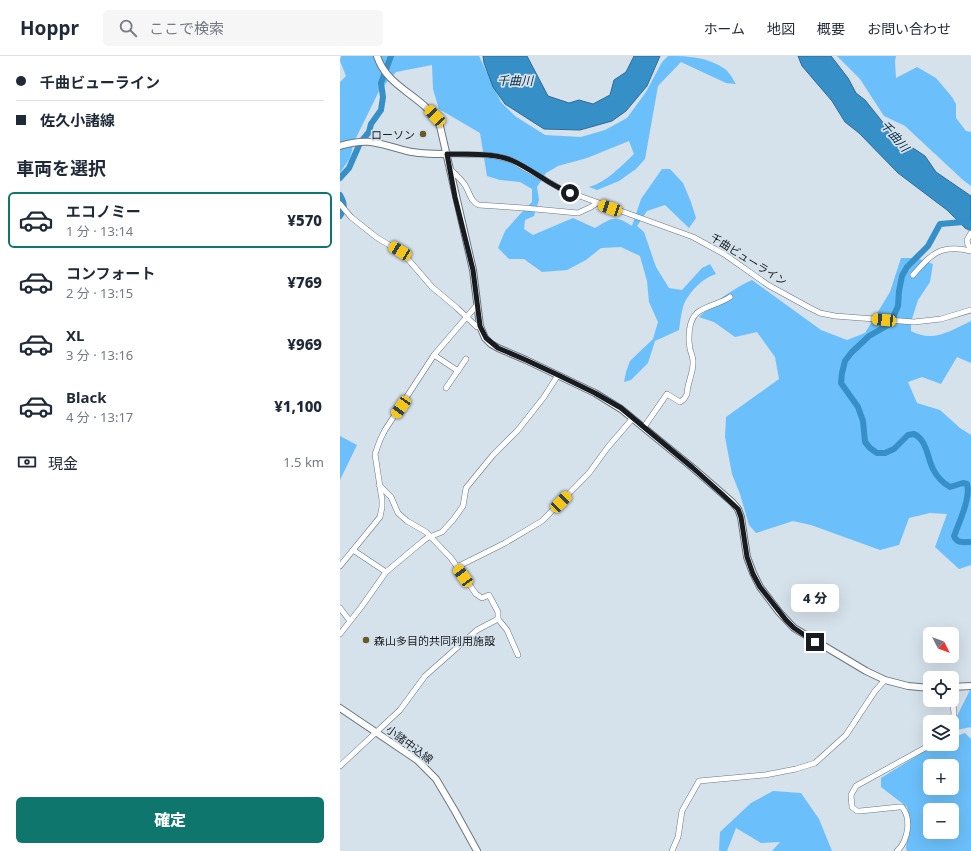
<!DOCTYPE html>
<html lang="ja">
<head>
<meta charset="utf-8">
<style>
  :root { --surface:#fff; --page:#f6f6f7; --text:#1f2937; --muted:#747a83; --line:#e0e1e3; --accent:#0f766e }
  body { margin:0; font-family:"Noto Sans","Noto Sans JP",sans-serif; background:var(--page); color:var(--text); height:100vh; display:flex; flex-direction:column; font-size:15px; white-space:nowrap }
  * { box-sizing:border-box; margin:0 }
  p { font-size:13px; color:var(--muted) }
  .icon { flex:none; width:22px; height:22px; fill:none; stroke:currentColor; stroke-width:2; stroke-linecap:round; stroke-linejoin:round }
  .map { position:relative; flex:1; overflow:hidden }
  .panel { display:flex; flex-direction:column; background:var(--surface); width:340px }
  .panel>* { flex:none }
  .banner { display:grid; align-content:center; height:88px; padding:0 16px; background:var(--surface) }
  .needle { width:26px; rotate:132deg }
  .tools { position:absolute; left:583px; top:571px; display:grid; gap:8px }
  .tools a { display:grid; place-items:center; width:36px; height:36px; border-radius:6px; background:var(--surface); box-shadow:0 4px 16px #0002; font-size:20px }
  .end { position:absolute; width:18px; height:18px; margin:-9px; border:5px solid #181c20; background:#fff; box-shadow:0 0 0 2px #fff }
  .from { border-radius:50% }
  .bubble { position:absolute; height:28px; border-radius:6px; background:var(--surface); box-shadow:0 4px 16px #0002; font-size:13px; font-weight:800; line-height:28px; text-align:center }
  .car { position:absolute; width:12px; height:24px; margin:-12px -6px; border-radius:5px; box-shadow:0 0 3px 1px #0007; background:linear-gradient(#f5c518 24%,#345 0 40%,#f5c518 0 76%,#345 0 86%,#f5c518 0) }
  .banner b { display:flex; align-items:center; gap:14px; height:38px; font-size:15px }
  .banner b+b { border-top:1px solid var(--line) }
  .banner i { width:10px; height:10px; background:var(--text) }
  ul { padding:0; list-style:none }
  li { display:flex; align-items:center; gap:12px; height:56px; margin:0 8px 6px; padding:0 8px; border:2px solid transparent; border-radius:6px }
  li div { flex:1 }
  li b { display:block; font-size:15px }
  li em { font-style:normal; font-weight:800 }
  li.on { border-color:var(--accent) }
  li>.icon { width:36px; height:36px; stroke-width:1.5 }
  h2 { padding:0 16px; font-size:18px; line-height:48px }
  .pay { display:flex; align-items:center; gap:10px; height:44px; padding:0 16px; font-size:15px }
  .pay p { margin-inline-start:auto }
  .cta { display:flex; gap:8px; margin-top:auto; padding:8px 16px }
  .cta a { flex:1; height:46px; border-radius:6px; background:var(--accent); color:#fff; font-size:16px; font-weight:800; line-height:46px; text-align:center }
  header { display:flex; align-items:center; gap:24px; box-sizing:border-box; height:56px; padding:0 20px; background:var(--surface); border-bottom:1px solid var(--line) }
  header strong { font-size:19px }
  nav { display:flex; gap:22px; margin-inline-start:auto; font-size:14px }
  .search { width:280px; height:36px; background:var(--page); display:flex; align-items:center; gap:10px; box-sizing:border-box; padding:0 14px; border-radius:6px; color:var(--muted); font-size:15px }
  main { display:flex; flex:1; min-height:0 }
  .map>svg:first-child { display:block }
  .green { fill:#6bbffa; fill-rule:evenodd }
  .water { fill:#378fc8; stroke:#2e6c96 }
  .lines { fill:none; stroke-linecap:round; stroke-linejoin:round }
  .river { stroke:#378fc8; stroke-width:6 }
  .minor-casing { stroke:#6c7780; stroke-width:6 }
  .major-casing { stroke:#6c7780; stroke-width:8 }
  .minor { stroke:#fff; stroke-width:5 }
  .major { stroke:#fff; stroke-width:6 }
  .route { stroke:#181c20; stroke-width:5 }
  .poi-dot { fill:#6a5a27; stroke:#d5e1eb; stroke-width:1.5 }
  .labels { text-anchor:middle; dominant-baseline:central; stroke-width:3.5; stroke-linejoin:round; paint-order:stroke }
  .poi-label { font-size:11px; fill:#181c20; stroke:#d5e1eb; text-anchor:end }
  .street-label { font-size:11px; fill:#181c20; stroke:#d5e1eb }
  .water-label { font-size:12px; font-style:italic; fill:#072d45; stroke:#d5e1eb }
</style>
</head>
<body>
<header>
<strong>Hoppr</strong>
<div class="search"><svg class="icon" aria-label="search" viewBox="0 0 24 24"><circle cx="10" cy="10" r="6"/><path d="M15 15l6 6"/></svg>ここで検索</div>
<nav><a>ホーム</a><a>地図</a><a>概要</a><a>お問い合わせ</a></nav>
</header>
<main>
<section class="panel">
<div class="banner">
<b><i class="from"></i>千曲ビューライン</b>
<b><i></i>佐久小諸線</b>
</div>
<h2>車両を選択</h2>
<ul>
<li class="on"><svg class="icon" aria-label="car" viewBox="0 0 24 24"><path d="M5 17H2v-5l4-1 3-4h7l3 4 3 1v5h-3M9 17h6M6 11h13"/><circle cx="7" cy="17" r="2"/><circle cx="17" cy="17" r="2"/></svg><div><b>エコノミー</b><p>1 分 · 13:14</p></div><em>¥570</em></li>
<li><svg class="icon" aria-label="car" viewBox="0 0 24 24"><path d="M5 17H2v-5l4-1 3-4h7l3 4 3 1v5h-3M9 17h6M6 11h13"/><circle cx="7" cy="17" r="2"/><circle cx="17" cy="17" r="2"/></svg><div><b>コンフォート</b><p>2 分 · 13:15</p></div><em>¥769</em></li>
<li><svg class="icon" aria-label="car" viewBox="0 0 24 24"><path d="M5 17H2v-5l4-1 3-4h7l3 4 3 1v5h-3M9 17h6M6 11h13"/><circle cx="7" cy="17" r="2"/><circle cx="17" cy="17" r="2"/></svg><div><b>XL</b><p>3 分 · 13:16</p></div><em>¥969</em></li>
<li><svg class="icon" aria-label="car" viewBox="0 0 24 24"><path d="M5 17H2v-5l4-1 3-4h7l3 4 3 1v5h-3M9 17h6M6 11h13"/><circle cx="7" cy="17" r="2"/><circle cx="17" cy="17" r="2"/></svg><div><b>Black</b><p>4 分 · 13:17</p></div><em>¥1,100</em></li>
</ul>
<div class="pay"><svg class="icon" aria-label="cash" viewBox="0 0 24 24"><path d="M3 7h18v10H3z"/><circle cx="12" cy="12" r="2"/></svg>現金<p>1.5 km</p></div>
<div class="cta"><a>確定</a></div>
</section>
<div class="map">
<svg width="631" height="795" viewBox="0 0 631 795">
  <rect width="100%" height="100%" fill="#d5e1eb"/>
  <g class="green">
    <path d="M 1,0 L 139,0 L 161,46 L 175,60 L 205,79 L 241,81 L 265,74 L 287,62 L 306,36 L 322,6 L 328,0 C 348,0 368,1 385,13 C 389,16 393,23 396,28 L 386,27 L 341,6 L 318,30 L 305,103 L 296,113 L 279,125 L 257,134 L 249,131 C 267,126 280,111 294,98 L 289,85 L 247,102 L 218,110 L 206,117 L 197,131 L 199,144 L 194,160 L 185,164 L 184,173 L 193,179 L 233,162 L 255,172 C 273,161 275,159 292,170 L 301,143 L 322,113 L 330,113 L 343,127 L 351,146 L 356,162 L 349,172 L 325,149 L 307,155 L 297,170 L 304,176 L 316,211 L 329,232 L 342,234 L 362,212 L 370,208 L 376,218 C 362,222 347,238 343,251 C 341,258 340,266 339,274 L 315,285 L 308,307 L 291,324 L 284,326 L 286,316 L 290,305 L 313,283 L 318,266 L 309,246 L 307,225 L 300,200 L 281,191 L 261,192 L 246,204 L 227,214 L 202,216 L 184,203 L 169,203 L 158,192 L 165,175 L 181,157 L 192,146 L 192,133 L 180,126 L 160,124 L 147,120 L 140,77 L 99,53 L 93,33 L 92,9 L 56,16 L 39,35 L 14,86 L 10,102 L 0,117 L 0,26 L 6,20 L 0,5 Z"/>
    <polygon points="497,0 556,0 555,5 556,22 577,11 596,22 612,41 616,48 616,62 626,75 631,76 631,130 623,124 565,70 544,60 520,23"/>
    <path d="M 561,202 L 576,202 L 593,208 L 590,226 L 578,244 L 571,266 L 571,275 C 593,287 610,275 631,265 L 631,307 L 617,301 L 601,328 L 582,321 L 568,326 L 577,347 L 600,354 L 620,372 L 631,379 L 631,509 L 619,513 L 595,491 L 607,458 L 590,457 L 569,462 L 559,489 L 540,494 L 471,469 L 453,465 L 416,477 L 409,469 L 400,438 L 392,418 L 385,381 L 386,361 L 439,323 L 435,301 L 417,276 L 395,281 L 374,266 L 359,261 C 375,246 392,233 412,224 L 481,274 L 507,284 L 525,277 L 550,236 Z"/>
    <polygon points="0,380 17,389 0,424"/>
    <polygon points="631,632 631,671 612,675 616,662"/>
    <path d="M 625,677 L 631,683 L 631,795 L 567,795 L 566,792 L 570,766 L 567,751 L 541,731 L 541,722 L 596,688 L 612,688 L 612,682 ZM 590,710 L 612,710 L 612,732 L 590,732 ZM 590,754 L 612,754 L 612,776 L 590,776 Z"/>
    <polygon points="433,735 461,737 479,763 492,795 432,795 440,786 421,787 396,772 387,795 380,795 379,794 380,776 411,747"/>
  </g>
  <g class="water">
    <polygon points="143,0 187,0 208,40 229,47 239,44 253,48 270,39 274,24 286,16 294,0 320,0 307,30 286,55 272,65 240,74 204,73 165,48 153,31 144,7"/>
    <polygon points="458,0 491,0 508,22 516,37 525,44 549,74 564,86 585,100 596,116 631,140 631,175 625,172 607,154 558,117 519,77 505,66 492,45 462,10"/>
  </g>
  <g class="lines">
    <g class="river">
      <polyline points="0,122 9,112 20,87 29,76 31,68 41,54 43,41 41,27 51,0"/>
      <path d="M 0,139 C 5,148 5,152 0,160"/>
      <path d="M 631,168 L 623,166 L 600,168 L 588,190 L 567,211 L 562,220 L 559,235 L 558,250 L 550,268 L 529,280 L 511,297 L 505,305 L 502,317 L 501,327 L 518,351 L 523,365 L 525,386 L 530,392 L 537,397 L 545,397 L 554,393 L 568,379 L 574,378 C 587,384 587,401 593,413 C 597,421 603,427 610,431 L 623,427 L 627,428 C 631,441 619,467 614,480 C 617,488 624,486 631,486"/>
    </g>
    <defs>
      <g id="minor">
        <polyline points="107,98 148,99 160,101 171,104 223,134 353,181 384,198 428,229 470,252 480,257 495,260 574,266 601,263 631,254"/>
        <path d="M 110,113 C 115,118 121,123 125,129 C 130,137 130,145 139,149 L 184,152 L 238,157 L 251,151 L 257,147"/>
        <polyline points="0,148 11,161 36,181 59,195 66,201 92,231 117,252 137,271 140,270"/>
        <polyline points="631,177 627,184 628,189 631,192"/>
        <path d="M 573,219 C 592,197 601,188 631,195"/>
        <polyline points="94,299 118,315"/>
        <polyline points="106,332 126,303"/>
        <path d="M 304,371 L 327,338 L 340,346 L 344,343 L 347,338 C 347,327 354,316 353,305 C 353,301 351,297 350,293 C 348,283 348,265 357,257 C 365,250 380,248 390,241"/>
        <polyline points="39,429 51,441 58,457 67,465 86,476 111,502 136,538 142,542 149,539 158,556 158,563 167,574 178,599"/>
        <polyline points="13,494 46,516"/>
        <polyline points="0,510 40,461 42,451 42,444 35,398 40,384 45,374 94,299 137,249"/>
        <polyline points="117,511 165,487 202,465 249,417 268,391 293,362"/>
        <polyline points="0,552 10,565"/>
        <polyline points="0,578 22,550 46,516 83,485 87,482 102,476 113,464 123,450 126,432 153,399 178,374 204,341 218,319"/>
        <polyline points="612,641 614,657 612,670"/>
        <polyline points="0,710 60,654 85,620 137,574 158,563"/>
        <polyline points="332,795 338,781 342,755 359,725 425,719 456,713 475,707 506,679 535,635 545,624"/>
        <path d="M 557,795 C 568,785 572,763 562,751 L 559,751 L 520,755 L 517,755 L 512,751 L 511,739 L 516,730 L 592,688"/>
      </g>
      <g id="major">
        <path d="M 37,0 C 48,34 85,39 100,70 L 133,214 L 140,270 L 145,282 L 151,288 L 158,292 L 186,304 L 255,337 L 281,353 L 353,412 L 392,446 L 398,453 L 401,461 L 407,501 L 413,517 L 420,531 L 439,556 L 454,572 L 526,615 L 545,624 L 568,630 L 590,632"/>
        <path d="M 0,90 C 30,81 38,88 67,95 C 79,98 93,98 107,98"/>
        <polyline points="612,631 631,630"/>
        <polyline points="0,652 77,704 96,723 115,755 137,795"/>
      </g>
    </defs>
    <use href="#minor" class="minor-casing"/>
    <use href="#major" class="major-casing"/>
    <use href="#minor" class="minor"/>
    <use href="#major" class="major"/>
  </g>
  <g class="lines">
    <path class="route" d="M 230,137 C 209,129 192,113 171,104 C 151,96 127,99 107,98 L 115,141 L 133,214 L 140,270 L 146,282 L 158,292 L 186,304 L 218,319 L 255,337 L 281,352 L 353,412 L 382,438 L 398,453 L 401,461 L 407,501 L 413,518 L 420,531 L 446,564 L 454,572 L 475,586"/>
  </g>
  <g class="poi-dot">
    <circle cx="83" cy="78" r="4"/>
    <circle cx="26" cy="584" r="4"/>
  </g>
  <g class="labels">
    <g class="poi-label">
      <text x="75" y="78">ローソン</text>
      <text x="34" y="584" text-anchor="start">森山多目的共同利用施設</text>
    </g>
    <g class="street-label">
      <text transform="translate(409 203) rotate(32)">千曲ビューライン</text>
      <text transform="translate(70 688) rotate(37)">小諸中込線</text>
    </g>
    <g class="water-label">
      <text x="175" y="24">千曲川</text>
      <text transform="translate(555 80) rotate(49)">千曲川</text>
    </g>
  </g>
</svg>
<div class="tools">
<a><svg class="needle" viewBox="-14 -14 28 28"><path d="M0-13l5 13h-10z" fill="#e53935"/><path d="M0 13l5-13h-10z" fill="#747a83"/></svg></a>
<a><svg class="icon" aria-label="locate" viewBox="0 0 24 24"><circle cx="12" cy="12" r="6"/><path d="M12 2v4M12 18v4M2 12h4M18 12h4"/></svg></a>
<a><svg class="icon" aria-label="layers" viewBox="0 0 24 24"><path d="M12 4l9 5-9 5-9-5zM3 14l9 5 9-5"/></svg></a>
<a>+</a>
<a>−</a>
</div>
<i class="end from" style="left:230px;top:137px"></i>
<i class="end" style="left:475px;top:586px"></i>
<div class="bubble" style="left:451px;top:528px;width:48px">4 分</div>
<i class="car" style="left:95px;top:60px;rotate:317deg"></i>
<i class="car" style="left:270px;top:152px;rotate:289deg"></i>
<i class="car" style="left:60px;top:195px;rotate:302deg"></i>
<i class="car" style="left:544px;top:264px;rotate:275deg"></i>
<i class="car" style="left:61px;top:351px;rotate:215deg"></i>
<i class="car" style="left:221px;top:446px;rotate:44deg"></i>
<i class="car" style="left:123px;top:520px;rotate:324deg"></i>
</div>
</main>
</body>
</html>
